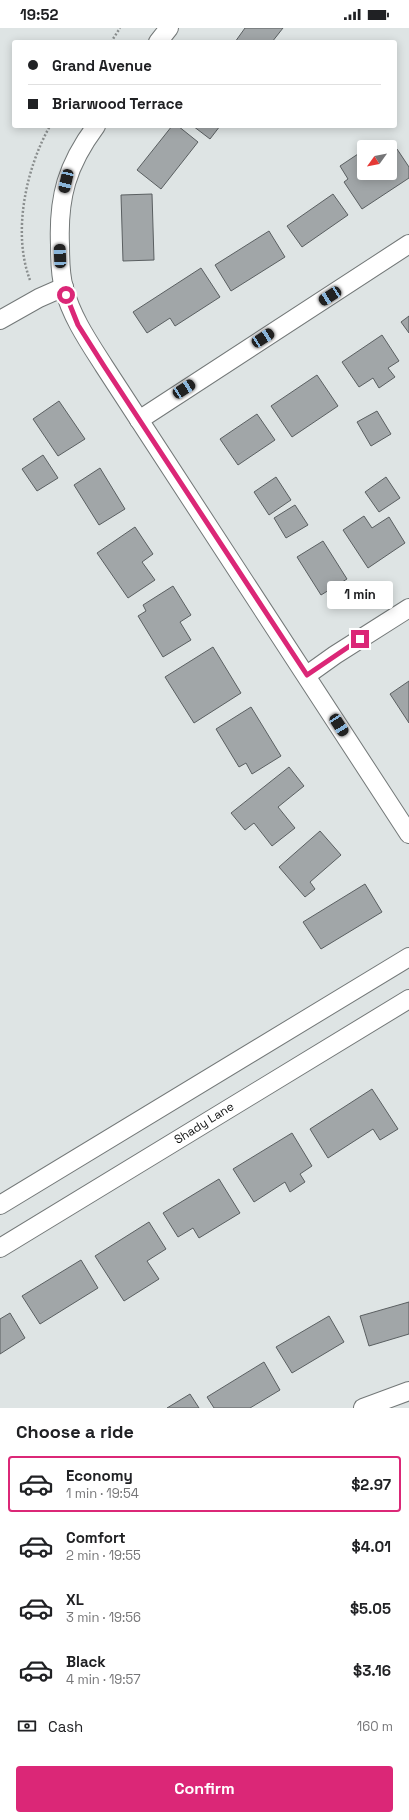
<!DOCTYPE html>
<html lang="en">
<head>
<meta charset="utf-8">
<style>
  :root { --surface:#fff; --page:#f2f2f2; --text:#202124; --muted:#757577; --line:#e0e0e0; --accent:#db2777 }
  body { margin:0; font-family:"Space Grotesk",sans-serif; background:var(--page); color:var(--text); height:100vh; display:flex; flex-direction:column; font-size:15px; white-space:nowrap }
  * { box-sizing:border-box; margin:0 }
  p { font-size:13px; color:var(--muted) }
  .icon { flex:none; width:22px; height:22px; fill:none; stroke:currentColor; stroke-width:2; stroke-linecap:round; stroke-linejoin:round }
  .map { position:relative; height:1380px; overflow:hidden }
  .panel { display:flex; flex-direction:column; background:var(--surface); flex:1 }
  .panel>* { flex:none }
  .hud { position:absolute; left:12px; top:12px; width:385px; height:88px; border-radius:4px; box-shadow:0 2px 10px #0003; display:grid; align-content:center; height:88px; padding:0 16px; background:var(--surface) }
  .needle { width:26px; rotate:237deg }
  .tools { position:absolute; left:357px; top:112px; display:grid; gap:8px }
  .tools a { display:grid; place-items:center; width:40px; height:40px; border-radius:4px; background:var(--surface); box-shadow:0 2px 10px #0003; font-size:20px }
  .end { position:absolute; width:18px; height:18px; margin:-9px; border:5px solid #db2777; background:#fff; box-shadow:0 0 0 2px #fff }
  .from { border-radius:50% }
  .bubble { position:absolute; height:28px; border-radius:4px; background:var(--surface); box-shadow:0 2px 10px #0003; font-size:13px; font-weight:800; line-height:28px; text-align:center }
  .car { position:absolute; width:12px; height:24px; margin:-12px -6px; border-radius:5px; box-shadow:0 0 3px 1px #0007; background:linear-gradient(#222 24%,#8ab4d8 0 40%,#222 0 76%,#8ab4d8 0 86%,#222 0) }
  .hud b { display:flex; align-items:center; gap:14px; height:38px; font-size:15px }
  .hud b+b { border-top:1px solid var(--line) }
  .hud i { width:10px; height:10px; background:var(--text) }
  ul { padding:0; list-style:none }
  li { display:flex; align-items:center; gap:12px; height:56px; margin:0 8px 6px; padding:0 8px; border:2px solid transparent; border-radius:4px }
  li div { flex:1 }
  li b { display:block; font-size:15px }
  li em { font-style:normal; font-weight:800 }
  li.current { border-color:var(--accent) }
  li>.icon { width:36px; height:36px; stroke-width:1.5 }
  h2 { padding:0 16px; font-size:18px; line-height:48px }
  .pay { display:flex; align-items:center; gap:10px; height:44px; padding:0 16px; font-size:15px }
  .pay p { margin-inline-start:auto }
  .primary-button { display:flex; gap:8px; margin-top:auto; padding:8px 16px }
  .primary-button a { flex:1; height:46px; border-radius:4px; background:var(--accent); color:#fff; font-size:16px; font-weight:800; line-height:46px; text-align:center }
  .status { display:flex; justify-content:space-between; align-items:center; height:28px; padding:0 20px; background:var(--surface); direction:ltr }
  .status svg { height:11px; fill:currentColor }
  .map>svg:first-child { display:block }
  .building { fill:#a1a6a8; stroke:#5a5f61 }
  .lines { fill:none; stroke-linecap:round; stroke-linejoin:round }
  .street-casing { stroke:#737878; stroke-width:20 }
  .path { stroke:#8a8e8e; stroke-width:2.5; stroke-dasharray:2 2; stroke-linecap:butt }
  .street { stroke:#fff; stroke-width:18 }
  .route { stroke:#db2777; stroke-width:5 }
  .labels { text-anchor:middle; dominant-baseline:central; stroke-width:4; stroke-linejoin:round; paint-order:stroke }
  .street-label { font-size:12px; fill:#0b0d0d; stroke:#fff }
</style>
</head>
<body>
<div class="status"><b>19:52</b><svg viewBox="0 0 49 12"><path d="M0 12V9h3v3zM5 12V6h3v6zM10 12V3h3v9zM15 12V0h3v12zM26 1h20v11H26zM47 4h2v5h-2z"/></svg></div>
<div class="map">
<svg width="409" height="1380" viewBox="0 0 409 1380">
  <rect width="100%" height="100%" fill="#dee4e4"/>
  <g class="building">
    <polygon points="245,0 283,0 272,14 235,14"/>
    <polygon points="172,98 178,98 198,114 161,161 137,142"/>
    <polygon points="193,98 220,98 210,111"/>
    <polygon points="397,121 409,139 409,150 362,181 344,154 348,151 340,138 364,122 364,145 390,145 390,125"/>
    <polygon points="152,166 154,232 123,233 121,167"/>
    <polygon points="333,166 348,187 302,219 287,198"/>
    <polygon points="269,203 285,229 231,263 215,237"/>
    <polygon points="201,240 220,269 175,298 170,290 147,305 133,284"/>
    <polygon points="409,288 409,305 401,294"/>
    <polygon points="382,307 399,333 388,340 395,349 379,360 373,350 359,359 342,334"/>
    <polygon points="317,347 338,378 292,409 271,378"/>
    <polygon points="59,373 85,411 58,428 33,391"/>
    <polygon points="377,383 391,406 371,418 357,394"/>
    <polygon points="257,386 275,412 238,437 220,411"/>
    <polygon points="43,427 58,450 37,463 22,441"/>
    <polygon points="100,440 125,481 99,497 74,457"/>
    <polygon points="276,449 291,472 269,487 254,464"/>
    <polygon points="386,449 400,470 379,484 365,464"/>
    <polygon points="295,477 308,497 286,510 274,490"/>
    <polygon points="364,488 372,500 389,489 405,515 368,540 343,502"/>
    <polygon points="135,499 153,526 142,534 155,552 128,570 97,525"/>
    <polygon points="323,513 347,551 321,567 297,529"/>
    <polygon points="173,558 191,587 180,594 191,612 163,629 138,588 146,583 143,577"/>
    <polygon points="213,619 241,665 194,695 165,649"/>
    <polygon points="409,653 409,695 390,666"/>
    <polygon points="251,679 281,728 252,746 246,735 239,739 216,701"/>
    <polygon points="289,739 304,758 278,779 295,800 272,818 254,795 245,802 231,785"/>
    <polygon points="320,803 341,827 310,854 315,861 305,869 279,839"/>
    <polygon points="365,856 382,884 321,921 303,894"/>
    <polygon points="372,1061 398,1101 380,1112 373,1101 328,1130 310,1101"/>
    <polygon points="292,1105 312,1138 300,1146 305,1154 290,1164 285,1154 254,1174 233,1141"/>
    <polygon points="219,1151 240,1185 199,1210 193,1200 178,1209 163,1185"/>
    <polygon points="149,1194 166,1221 147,1233 159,1251 124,1273 95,1228"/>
    <polygon points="81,1232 98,1260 40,1296 22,1268"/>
    <polygon points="409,1274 409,1306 369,1318 360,1288"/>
    <polygon points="10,1285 25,1310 0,1326 0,1291"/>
    <polygon points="329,1288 344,1314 292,1345 276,1319"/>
    <polygon points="264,1334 280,1362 250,1380 214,1380 207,1369"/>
    <polygon points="190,1366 199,1380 167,1380"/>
  </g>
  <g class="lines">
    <defs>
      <g id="street">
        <polyline points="158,14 169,0"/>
        <path d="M 96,98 C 67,137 58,169 60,217 C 60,231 60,247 64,260 C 71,288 88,313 104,338 L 409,806"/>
        <polyline points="0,292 39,270 64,259"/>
        <polyline points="139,392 409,216"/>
        <polyline points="307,647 335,627 409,580"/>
        <polyline points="0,1177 409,929"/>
        <polyline points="0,1220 409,971"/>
        <polyline points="363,1380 409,1363"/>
      </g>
    </defs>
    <use href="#street" class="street-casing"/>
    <g class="path">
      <polyline points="111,14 120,0"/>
      <path d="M 30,252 C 12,205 26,140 50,98"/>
    </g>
    <use href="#street" class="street"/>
  </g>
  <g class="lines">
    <polyline class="route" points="66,267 78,297 104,338 307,647 360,611"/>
  </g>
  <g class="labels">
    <g class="street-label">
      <text transform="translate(204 1095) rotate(-32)">Shady Lane</text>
    </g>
  </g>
</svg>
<div class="tools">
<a><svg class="needle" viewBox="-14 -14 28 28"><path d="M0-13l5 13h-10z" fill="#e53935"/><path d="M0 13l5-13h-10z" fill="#757577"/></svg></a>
</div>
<i class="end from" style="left:66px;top:267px"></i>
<i class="end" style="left:360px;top:611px"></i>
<div class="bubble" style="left:327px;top:553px;width:66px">1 min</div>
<i class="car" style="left:66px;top:153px;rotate:193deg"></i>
<i class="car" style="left:60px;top:228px;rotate:358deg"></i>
<i class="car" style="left:330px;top:268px;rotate:237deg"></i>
<i class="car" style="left:263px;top:310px;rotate:57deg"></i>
<i class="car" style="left:184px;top:361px;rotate:57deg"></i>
<i class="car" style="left:339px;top:697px;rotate:147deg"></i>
<div class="hud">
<b><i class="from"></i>Grand Avenue</b>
<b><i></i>Briarwood Terrace</b>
</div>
</div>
<section class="panel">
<h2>Choose a ride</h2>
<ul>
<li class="current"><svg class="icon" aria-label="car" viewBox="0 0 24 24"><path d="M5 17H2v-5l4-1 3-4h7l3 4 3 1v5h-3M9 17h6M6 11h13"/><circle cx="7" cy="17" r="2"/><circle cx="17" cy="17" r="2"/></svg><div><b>Economy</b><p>1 min · 19:54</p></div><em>$2.97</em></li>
<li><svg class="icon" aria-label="car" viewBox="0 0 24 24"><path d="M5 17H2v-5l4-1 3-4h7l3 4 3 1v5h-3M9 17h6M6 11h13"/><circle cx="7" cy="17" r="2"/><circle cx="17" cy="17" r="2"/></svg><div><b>Comfort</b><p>2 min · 19:55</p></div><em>$4.01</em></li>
<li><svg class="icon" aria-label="car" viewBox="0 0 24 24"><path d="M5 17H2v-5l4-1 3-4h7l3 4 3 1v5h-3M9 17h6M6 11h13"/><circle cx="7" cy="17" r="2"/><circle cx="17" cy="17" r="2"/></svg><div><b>XL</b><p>3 min · 19:56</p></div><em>$5.05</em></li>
<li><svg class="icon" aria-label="car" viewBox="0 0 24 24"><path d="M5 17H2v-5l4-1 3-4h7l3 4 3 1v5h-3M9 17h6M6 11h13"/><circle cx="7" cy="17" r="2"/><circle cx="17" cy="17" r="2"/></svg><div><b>Black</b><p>4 min · 19:57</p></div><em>$3.16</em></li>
</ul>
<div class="pay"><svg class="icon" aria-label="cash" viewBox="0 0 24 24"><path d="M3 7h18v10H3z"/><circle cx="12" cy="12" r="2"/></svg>Cash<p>160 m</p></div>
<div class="primary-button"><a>Confirm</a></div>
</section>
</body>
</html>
